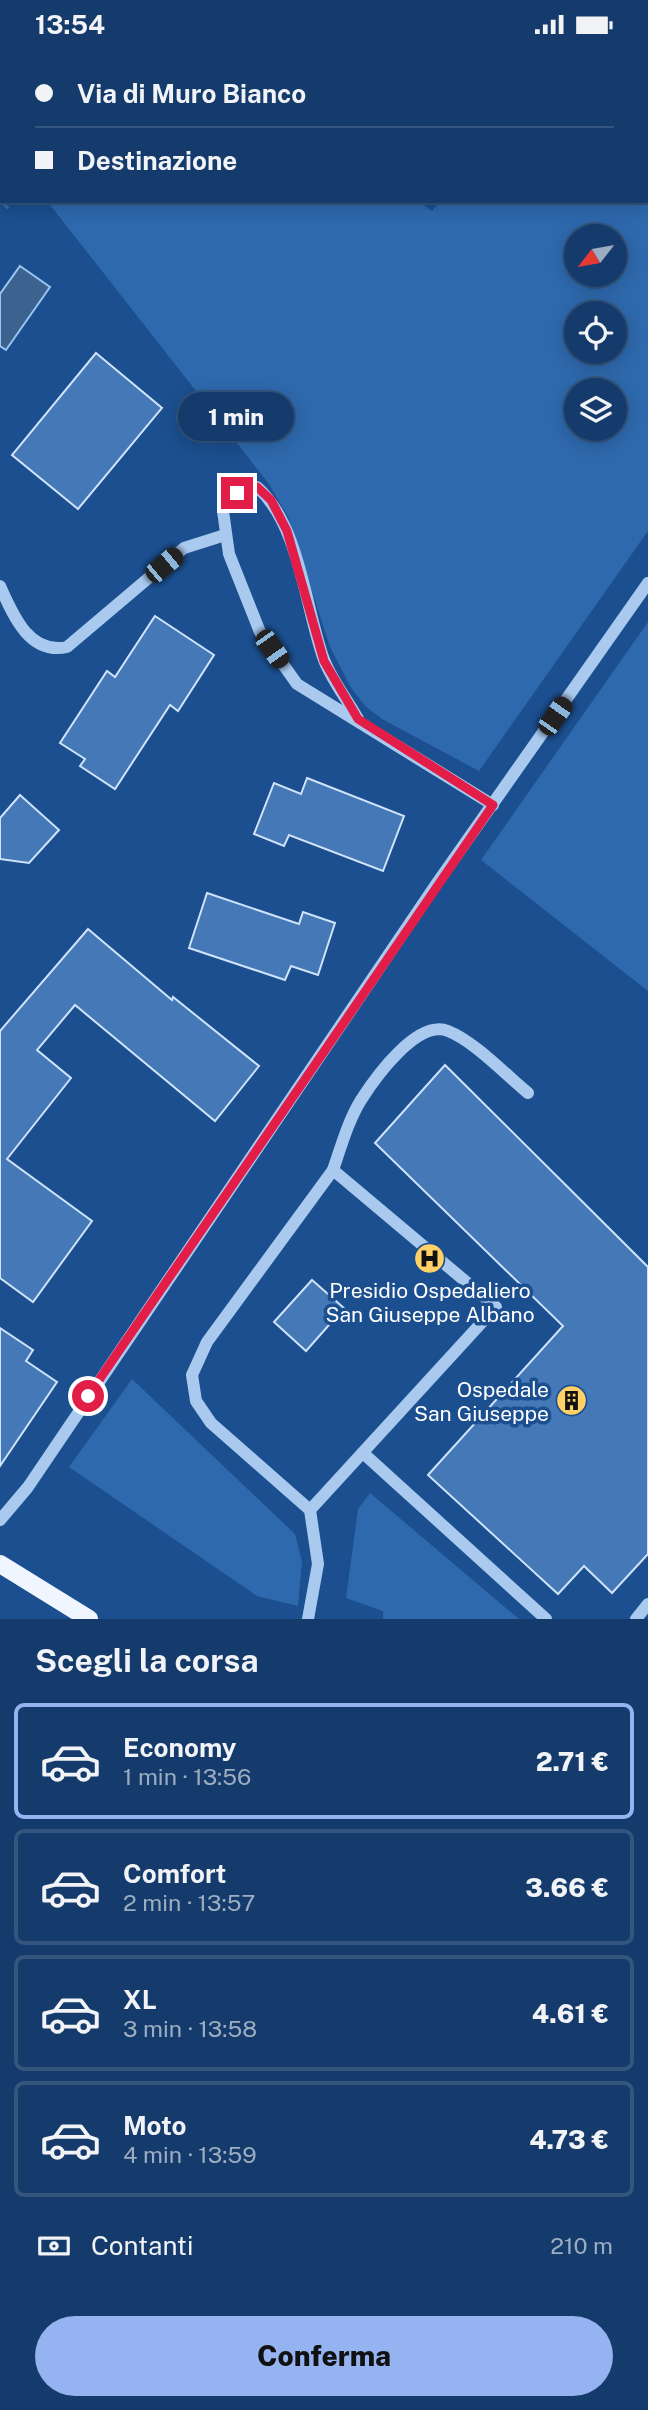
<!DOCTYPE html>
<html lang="it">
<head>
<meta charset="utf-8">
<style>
  :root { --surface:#143b6b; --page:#214673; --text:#f1f3f6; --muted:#9dadc1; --line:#33557e; --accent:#95b2f1 }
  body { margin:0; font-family:"Public Sans",sans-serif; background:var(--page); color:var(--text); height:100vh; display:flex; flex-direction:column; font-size:26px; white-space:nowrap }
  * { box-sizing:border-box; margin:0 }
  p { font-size:23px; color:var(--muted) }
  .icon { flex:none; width:38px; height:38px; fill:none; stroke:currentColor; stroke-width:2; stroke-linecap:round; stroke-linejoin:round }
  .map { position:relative; height:1570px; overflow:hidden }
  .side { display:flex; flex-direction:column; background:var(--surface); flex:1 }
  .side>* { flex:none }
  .guide { position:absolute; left:0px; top:0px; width:649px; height:154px; box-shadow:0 4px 18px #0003,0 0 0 2px var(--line); display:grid; align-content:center; height:154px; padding:0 35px; background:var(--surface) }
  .needle { width:46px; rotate:239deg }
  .fabs { position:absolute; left:564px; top:175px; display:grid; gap:14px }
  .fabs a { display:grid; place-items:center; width:63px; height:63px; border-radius:50%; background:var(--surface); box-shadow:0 4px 18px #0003,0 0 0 2px var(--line); font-size:35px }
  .end { position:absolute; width:32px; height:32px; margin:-16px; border:9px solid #e11d48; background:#fff; box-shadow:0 0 0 4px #fff }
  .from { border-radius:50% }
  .bubble { position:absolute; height:49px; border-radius:24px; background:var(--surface); box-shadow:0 4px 18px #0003,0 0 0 2px var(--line); font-size:23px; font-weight:800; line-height:49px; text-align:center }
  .car { position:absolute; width:21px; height:42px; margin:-21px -10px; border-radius:9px; box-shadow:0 0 5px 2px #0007; background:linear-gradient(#222 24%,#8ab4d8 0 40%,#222 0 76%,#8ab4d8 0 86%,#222 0) }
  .guide b { display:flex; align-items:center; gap:24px; height:66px; font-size:26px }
  .guide b+b { border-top:2px solid var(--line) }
  .guide i { width:18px; height:18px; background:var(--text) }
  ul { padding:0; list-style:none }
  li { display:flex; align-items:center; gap:21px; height:116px; margin:0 14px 10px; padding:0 21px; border:4px solid var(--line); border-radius:10px }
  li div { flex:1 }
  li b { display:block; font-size:26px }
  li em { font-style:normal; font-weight:800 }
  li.current { border-color:var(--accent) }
  li>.icon { width:63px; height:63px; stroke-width:1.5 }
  h2 { padding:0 35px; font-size:32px; line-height:84px }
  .pay { display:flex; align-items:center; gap:18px; height:77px; padding:0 35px; font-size:26px }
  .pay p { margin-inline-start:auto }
  .cta { display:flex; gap:14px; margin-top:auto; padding:14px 35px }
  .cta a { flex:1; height:80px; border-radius:42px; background:var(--accent); color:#111; font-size:28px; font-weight:800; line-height:80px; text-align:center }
  .status { display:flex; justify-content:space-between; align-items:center; height:49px; padding:0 35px; background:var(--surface); direction:ltr }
  .status svg { height:19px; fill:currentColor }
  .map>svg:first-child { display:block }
  .green { fill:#2e69ad; fill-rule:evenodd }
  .water { fill:#3c6290; stroke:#9cc4f0; stroke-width:2 }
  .building { fill:#4478b7; stroke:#cfe3fa; stroke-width:2 }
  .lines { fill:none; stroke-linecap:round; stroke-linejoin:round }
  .highway-tunnel { stroke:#3d69a0; stroke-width:21; stroke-dasharray:21 10; stroke-linecap:butt }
  .minor { stroke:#a9c9ee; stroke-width:12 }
  .major { stroke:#f0f6ff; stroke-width:18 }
  .route { stroke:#e11d48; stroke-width:9 }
  .labels { text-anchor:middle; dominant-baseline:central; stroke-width:7; stroke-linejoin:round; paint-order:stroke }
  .poi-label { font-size:21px; fill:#fff; stroke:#1b4f8f }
</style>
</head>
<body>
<div class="status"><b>13:54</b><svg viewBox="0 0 49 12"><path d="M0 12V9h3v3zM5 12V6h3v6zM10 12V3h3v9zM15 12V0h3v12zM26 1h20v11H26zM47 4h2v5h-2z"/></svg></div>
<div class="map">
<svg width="648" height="1570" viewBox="0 0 648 1570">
  <rect width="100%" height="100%" fill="#1b4f8f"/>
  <g class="green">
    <path d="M 549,0 L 648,0 L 648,482 L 479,722 L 382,670 L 365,657 L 350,637 L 330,598 L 288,468 L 269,435 L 47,152 L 418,152 L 432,162 L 440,152 L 648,152 L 648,2 ZM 576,187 L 614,187 L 614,226 L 576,226 ZM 576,264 L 614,264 L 614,303 L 576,303 ZM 576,341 L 614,341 L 614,380 L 576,380 Z"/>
    <polygon points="648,573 648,942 481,811"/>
    <polygon points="132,1330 295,1485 302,1513 298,1557 257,1547 69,1418"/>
    <polygon points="370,1444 519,1570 383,1570 383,1562 346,1549 358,1460"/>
  </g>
  <polygon class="water" points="20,217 50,238 6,301 0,297 0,245"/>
  <g class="building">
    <polygon points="96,304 162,359 78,460 12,406"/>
    <polygon points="155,567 214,606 178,662 170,656 115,740 80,717 85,710 60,694 107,622 115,628"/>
    <polygon points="307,729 404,767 383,822 289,786 284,797 254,785 274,734 301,745"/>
    <polygon points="20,746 59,781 29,814 0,810 0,769"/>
    <polygon points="207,844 299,875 303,863 335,874 318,926 291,917 285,931 189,899"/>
    <polygon points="88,880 172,951 173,948 259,1017 215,1072 75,956 37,1001 71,1029 7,1110 92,1172 33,1253 0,1229 0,982"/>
    <polygon points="445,1016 648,1218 648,1505 612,1544 584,1517 558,1545 428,1426 563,1277 375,1094"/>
    <polygon points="312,1231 344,1259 306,1302 274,1273"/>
    <polygon points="0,1279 33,1301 26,1312 57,1333 0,1417"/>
  </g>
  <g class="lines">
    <g class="highway-tunnel">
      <polyline points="39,2 40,0"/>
      <polyline points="93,2 94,0"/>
      <polyline points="0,67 2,64"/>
      <polyline points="0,153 2,151"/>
    </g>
    <g class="minor">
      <path d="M 0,537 C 13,566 29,606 67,598 L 184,499 L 225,486"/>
      <path d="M 358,670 C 347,650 330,629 323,608 C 305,556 299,475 257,438 L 237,444 L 223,462 L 229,505 L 260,583 L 297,635 L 493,756"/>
      <path d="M 333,1121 C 341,1098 348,1072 361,1051 C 375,1029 417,970 448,982 C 474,992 506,1026 528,1044"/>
      <polyline points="363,1404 546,1570"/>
      <polyline points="0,1471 28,1438 437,834 648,534"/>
      <polyline points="308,1570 318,1515 310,1461 211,1374 196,1352 192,1326 207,1293 333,1121 496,1258 310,1461"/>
      <polyline points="636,1570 648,1555"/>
    </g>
    <polyline class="major" points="0,1515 89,1570"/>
  </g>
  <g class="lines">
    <polyline class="route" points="88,1347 493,756 358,670 324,612 287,482 271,451 257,438 237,444"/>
  </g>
  <defs>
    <symbol id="hospital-disc" viewBox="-11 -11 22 22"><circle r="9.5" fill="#ffd166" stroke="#1b4f8f"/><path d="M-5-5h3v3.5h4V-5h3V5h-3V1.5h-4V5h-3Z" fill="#111"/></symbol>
    <symbol id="building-disc" viewBox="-11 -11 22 22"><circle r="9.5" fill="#ffd166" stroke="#1b4f8f"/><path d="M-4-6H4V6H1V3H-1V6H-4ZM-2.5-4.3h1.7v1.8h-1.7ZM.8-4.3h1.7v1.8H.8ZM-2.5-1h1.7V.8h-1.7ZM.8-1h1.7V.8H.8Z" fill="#111"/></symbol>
  </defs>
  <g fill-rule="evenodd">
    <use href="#hospital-disc" x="412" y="1192" width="35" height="35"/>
    <use href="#building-disc" x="554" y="1334" width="35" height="35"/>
  </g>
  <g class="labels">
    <g class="poi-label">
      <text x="430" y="1241">Presidio Ospedaliero<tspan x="430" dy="24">San Giuseppe Albano</tspan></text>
      <text x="549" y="1340" text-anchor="end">Ospedale<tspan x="549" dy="24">San Giuseppe</tspan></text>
    </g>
  </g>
</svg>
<div class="fabs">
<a><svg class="needle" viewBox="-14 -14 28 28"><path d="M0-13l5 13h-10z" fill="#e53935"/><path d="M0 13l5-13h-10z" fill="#9dadc1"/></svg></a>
<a><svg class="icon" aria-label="locate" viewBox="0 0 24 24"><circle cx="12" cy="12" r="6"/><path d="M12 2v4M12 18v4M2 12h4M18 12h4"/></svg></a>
<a><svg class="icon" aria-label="layers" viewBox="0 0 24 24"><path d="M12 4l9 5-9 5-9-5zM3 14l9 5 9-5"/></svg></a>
</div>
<i class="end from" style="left:88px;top:1347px"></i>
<i class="end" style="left:237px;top:444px"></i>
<div class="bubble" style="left:178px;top:343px;width:116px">1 min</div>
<i class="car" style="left:164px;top:516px;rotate:50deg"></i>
<i class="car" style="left:272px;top:600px;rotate:145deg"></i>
<i class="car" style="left:555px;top:667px;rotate:35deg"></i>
<div class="guide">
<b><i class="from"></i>Via di Muro Bianco</b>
<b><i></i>Destinazione</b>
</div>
</div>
<section class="side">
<h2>Scegli la corsa</h2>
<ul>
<li class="current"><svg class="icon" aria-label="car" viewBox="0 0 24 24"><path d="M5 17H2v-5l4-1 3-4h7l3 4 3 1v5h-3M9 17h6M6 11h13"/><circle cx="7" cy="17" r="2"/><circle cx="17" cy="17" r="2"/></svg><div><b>Economy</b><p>1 min · 13:56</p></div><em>2.71 €</em></li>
<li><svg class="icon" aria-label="car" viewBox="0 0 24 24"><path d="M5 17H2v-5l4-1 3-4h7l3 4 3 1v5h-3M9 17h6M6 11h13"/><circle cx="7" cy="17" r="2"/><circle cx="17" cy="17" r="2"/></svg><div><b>Comfort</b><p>2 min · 13:57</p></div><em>3.66 €</em></li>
<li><svg class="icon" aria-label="car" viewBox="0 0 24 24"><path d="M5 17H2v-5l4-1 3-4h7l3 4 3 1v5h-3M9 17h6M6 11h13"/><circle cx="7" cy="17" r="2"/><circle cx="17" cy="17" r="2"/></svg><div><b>XL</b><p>3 min · 13:58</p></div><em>4.61 €</em></li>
<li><svg class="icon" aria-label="car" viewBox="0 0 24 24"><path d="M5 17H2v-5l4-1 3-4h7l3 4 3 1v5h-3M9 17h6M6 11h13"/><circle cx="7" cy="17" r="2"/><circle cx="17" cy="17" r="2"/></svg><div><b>Moto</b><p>4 min · 13:59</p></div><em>4.73 €</em></li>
</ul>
<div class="pay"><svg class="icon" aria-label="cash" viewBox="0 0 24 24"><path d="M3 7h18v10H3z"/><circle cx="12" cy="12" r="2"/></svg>Contanti<p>210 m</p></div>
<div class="cta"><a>Conferma</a></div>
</section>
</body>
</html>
